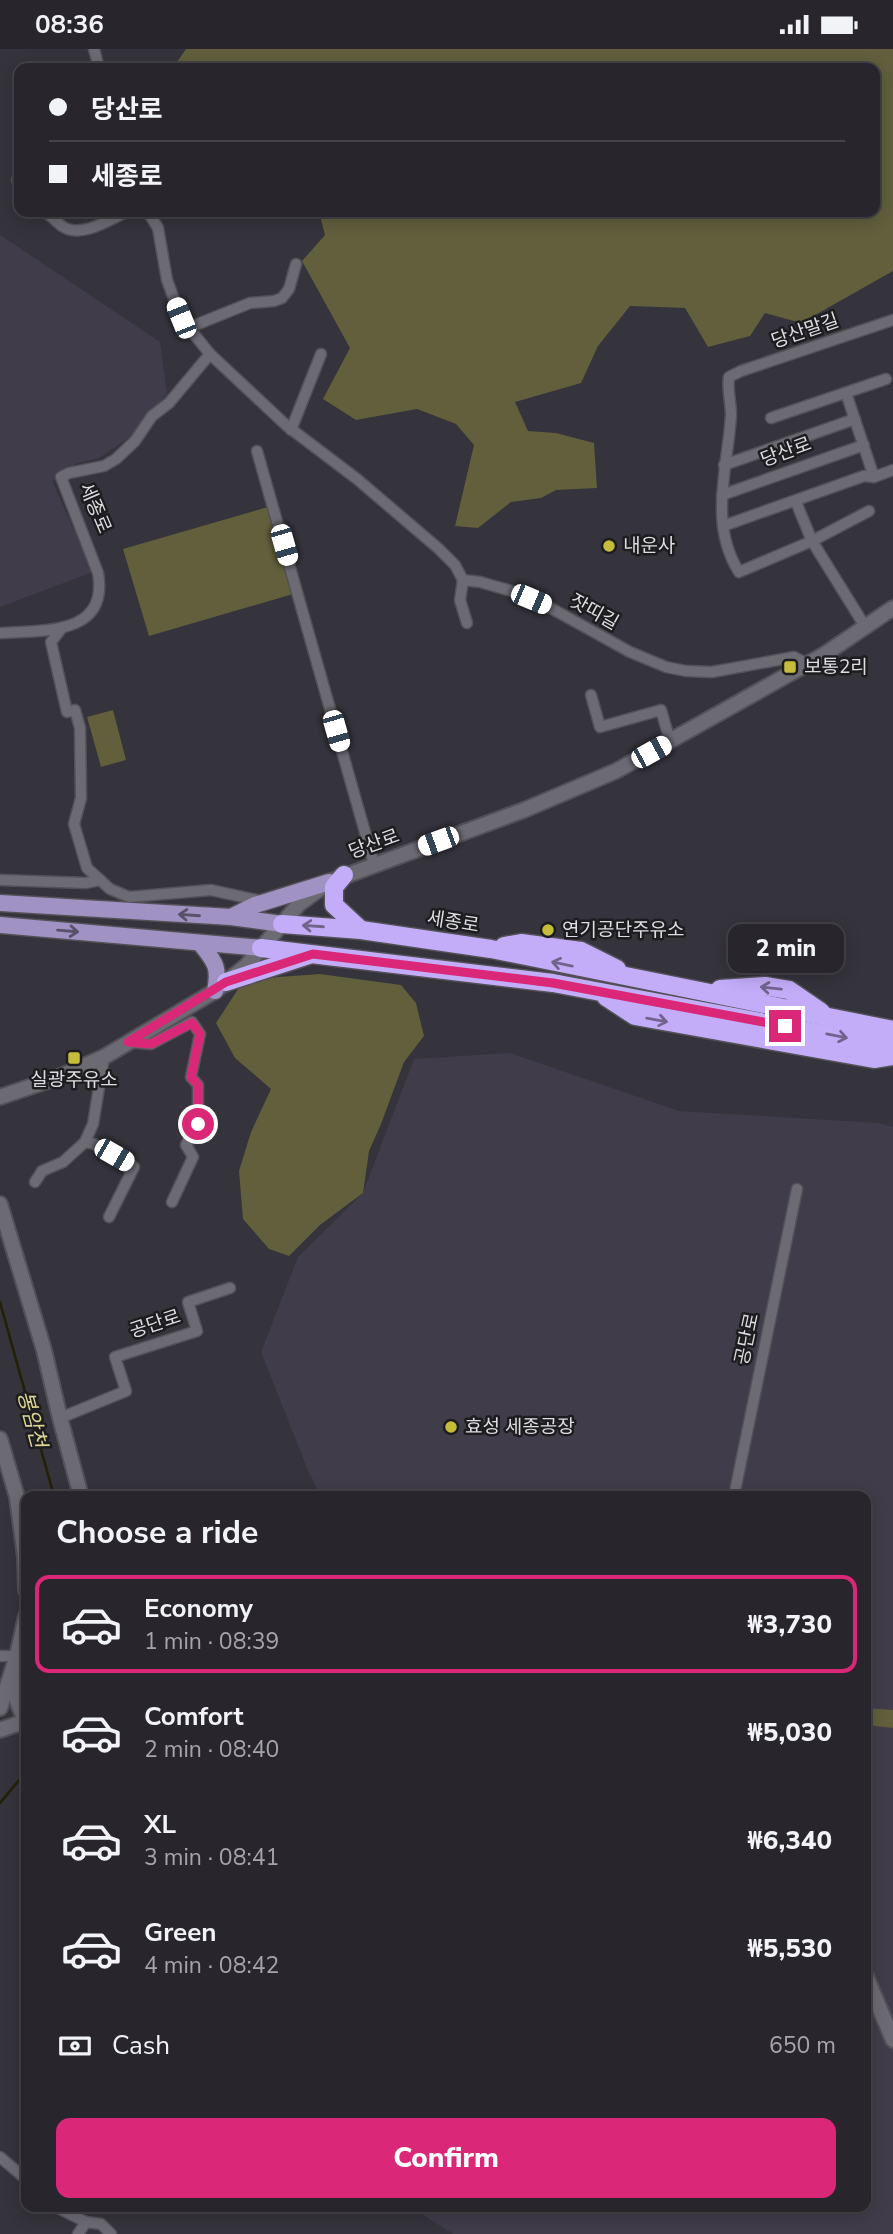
<!DOCTYPE html>
<html lang="en">
<head>
<meta charset="utf-8">
<style>
  :root { --surface:#28262c; --page:#343238; --text:#f1f3f6; --muted:#a5a5a9; --line:#444348; --accent:#db2777 }
  body { margin:0; font-family:"Nunito Sans","Noto Sans KR",sans-serif; background:var(--page); color:var(--text); height:100vh; display:flex; flex-direction:column; font-size:26px; white-space:nowrap }
  * { box-sizing:border-box; margin:0 }
  p { font-size:23px; color:var(--muted) }
  .icon { flex:none; width:38px; height:38px; fill:none; stroke:currentColor; stroke-width:2; stroke-linecap:round; stroke-linejoin:round }
  .map { position:relative; flex:1; overflow:hidden }
  .side { position:absolute; left:21px; top:1442px; width:850px; height:721px; display:flex; flex-direction:column; background:var(--surface); border-radius:14px; box-shadow:0 4px 18px #0003,0 0 0 2px var(--line) }
  .side>* { flex:none }
  .guide { position:absolute; left:14px; top:14px; width:866px; height:154px; border-radius:14px; box-shadow:0 4px 18px #0003,0 0 0 2px var(--line); display:grid; align-content:center; height:154px; padding:0 35px; background:var(--surface) }
  .end { position:absolute; width:32px; height:32px; margin:-16px; border:9px solid #db2777; background:#fff; box-shadow:0 0 0 4px #fff }
  .from { border-radius:50% }
  .bubble { position:absolute; height:49px; border-radius:14px; background:var(--surface); box-shadow:0 4px 18px #0003,0 0 0 2px var(--line); font-size:23px; font-weight:800; line-height:49px; text-align:center }
  .car { position:absolute; width:21px; height:42px; margin:-21px -10px; border-radius:9px; box-shadow:0 0 5px 2px #0007; background:linear-gradient(#fff 24%,#345 0 40%,#fff 0 76%,#345 0 86%,#fff 0) }
  .guide b { display:flex; align-items:center; gap:24px; height:66px; font-size:26px }
  .guide b+b { border-top:2px solid var(--line) }
  .guide i { width:18px; height:18px; background:var(--text) }
  ul { padding:0; list-style:none }
  li { display:flex; align-items:center; gap:21px; height:98px; margin:0 14px 10px; padding:0 21px; border:4px solid transparent; border-radius:14px }
  li div { flex:1 }
  li b { display:block; font-size:26px }
  li em { font-style:normal; font-weight:800 }
  li.on { border-color:var(--accent) }
  li>.icon { width:63px; height:63px; stroke-width:1.5 }
  h2 { padding:0 35px; font-size:32px; line-height:84px }
  .pay { display:flex; align-items:center; gap:18px; height:77px; padding:0 35px; font-size:26px }
  .pay p { margin-inline-start:auto }
  .primary-button { display:flex; gap:14px; margin-top:auto; padding:14px 35px }
  .primary-button a { flex:1; height:80px; border-radius:14px; background:var(--accent); color:#fff; font-size:28px; font-weight:800; line-height:80px; text-align:center }
  .status { display:flex; justify-content:space-between; align-items:center; height:49px; padding:0 35px; background:var(--surface); direction:ltr }
  .status svg { height:19px; fill:currentColor }
  .map>svg:first-child { display:block }
  .built { fill:#403c4a }
  .green { fill:#615f3c }
  .lines { fill:none; stroke-linecap:round; stroke-linejoin:round }
  .stream { stroke:#232104; stroke-width:2.5 }
  .street-casing { stroke:#535157; stroke-width:13 }
  .secondary-casing { stroke:#535157; stroke-width:18 }
  .primary-casing { stroke:#535157; stroke-width:19 }
  .highway-casing { stroke:#535157; stroke-width:21 }
  .street { stroke:#6c6a73; stroke-width:10 }
  .secondary { stroke:#6c6a73; stroke-width:14 }
  .primary { stroke:#a092c3; stroke-width:16 }
  .highway { stroke:#c3adf9; stroke-width:18 }
  .oneway { stroke:#585169 }
  .oneway2 { stroke:#70648c }
  .route { stroke:#db2777; stroke-width:9 }
  .poi-dot { fill:#c6bc3c; stroke:#1d1c1f; stroke-width:2.5 }
  .labels { text-anchor:middle; dominant-baseline:central; stroke-width:5; stroke-linejoin:round; paint-order:stroke }
  .street-label { font-size:19px; fill:#dddce1; stroke:#1d1c1f }
  .poi-label { font-size:19px; fill:#dddce1; stroke:#1d1c1f; text-anchor:start }
  .water-label { font-size:21px; font-style:italic; fill:#dbd693; stroke:#1d1c1f }
</style>
</head>
<body>
<div class="status"><b>08:36</b><svg viewBox="0 0 49 12"><path d="M0 12V9h3v3zM5 12V6h3v6zM10 12V3h3v9zM15 12V0h3v12zM26 1h20v11H26zM47 4h2v5h-2z"/></svg></div>
<div class="map">
<svg width="893" height="2185" viewBox="0 0 893 2185">
  <rect width="100%" height="100%" fill="#35333b"/>
  <g class="built">
    <polygon points="0,186 160,293 167,345 130,388 99,409 75,415 52,432 93,523 0,558"/>
    <polygon points="510,1004 679,1062 879,1074 893,1078 893,2185 453,2185 419,2163 404,2158 866,2158 866,1447 321,1447 309,1424 261,1303 298,1208 363,1144 414,1010"/>
  </g>
  <g class="green">
    <polygon points="186,0 893,0 893,222 801,274 765,264 750,287 708,298 685,259 630,257 598,297 581,334 515,353 528,382 556,384 594,394 597,439 556,441 541,449 511,453 478,479 455,477 474,396 456,375 417,360 356,371 323,350 350,299 302,212 325,186 319,163 875,163 875,19 173,19"/>
    <polygon points="268,458 293,545 149,587 123,500"/>
    <polygon points="113,661 126,711 101,718 87,668"/>
    <polygon points="320,925 401,936 416,954 424,987 404,1013 381,1075 369,1102 363,1144 320,1176 289,1207 269,1200 243,1170 239,1122 251,1083 271,1040 235,1009 216,974 242,934 278,928"/>
    <polygon points="866,1659 893,1661 893,1679 866,1676"/>
  </g>
  <g class="lines">
    <g class="stream">
      <polyline points="0,1253 54,1447"/>
      <polyline points="0,1754 26,1723"/>
    </g>
    <defs>
      <g id="street">
        <polyline points="94,0 99,19"/>
        <polyline points="17,131 19,136"/>
        <path d="M 45,163 C 52,167 56,173 62,177 C 80,190 109,171 126,163"/>
        <polyline points="148,163 158,179 167,231 181,269 210,305 287,377 357,430 439,500 455,516 463,531 480,533 515,543 547,557 630,603 666,618 686,622 712,623 794,608 808,615"/>
        <polyline points="188,279 250,254 274,252 282,249 289,240 296,215"/>
        <polyline points="846,344 874,428"/>
        <polyline points="771,369 886,330"/>
        <polyline points="291,381 321,305"/>
        <polyline points="257,402 374,815"/>
        <polyline points="724,416 855,370"/>
        <polyline points="722,446 864,396"/>
        <polyline points="796,453 812,492 866,579"/>
        <path d="M 869,462 L 812,492 L 739,523 C 708,474 728,418 731,366 C 731,353 727,341 729,328 L 741,322 L 893,271"/>
        <polyline points="723,477 864,427 874,428 893,421"/>
        <polyline points="463,531 460,551 467,574"/>
        <polyline points="61,580 51,593 67,663 75,661 80,679 81,749 74,775 87,819 110,840 129,848 211,841 261,852"/>
        <path d="M 0,584 C 43,581 109,587 98,524 L 61,428 L 69,424 L 104,417 L 116,410 L 135,392 L 152,367 L 169,354 L 210,305"/>
        <polyline points="591,646 600,678 661,661 670,692"/>
        <polyline points="0,831 86,834 100,831"/>
        <polyline points="128,993 151,995 192,973 200,985 191,1028 198,1036 198,1075 186,1096 193,1108 172,1153"/>
        <polyline points="104,1008 93,1075 85,1093 94,1095 134,1118 109,1168"/>
        <polyline points="35,1133 42,1122 63,1113 85,1093"/>
        <polyline points="60,1369 126,1342 115,1308 197,1282 188,1253 230,1239"/>
        <polyline points="734,1447 797,1140"/>
        <polyline points="0,1607 17,1607"/>
        <polyline points="0,2108 26,2130"/>
        <polyline points="56,2158 86,2173 78,2185"/>
        <polyline points="86,2173 101,2175 111,2185"/>
      </g>
      <g id="secondary">
        <polyline points="0,1048 59,1028 104,1008 215,942 246,917 299,855 329,833 524,761 616,722 825,605 893,559"/>
        <polyline points="0,1155 44,1301 60,1369 81,1447"/>
        <polyline points="0,1390 17,1448 25,1508 26,1541"/>
        <path d="M 14,1630 C 15,1646 17,1657 26,1671"/>
        <polyline points="0,1659 17,1607 26,1567"/>
        <polyline points="0,1681 26,1672"/>
        <polyline points="866,1927 893,1991"/>
      </g>
      <g id="primary">
        <polyline points="0,854 231,868 282,875"/>
        <polyline points="231,868 255,856 329,833"/>
        <polyline points="0,876 261,899"/>
        <path d="M 200,894 C 215,913 220,918 215,942"/>
      </g>
      <g id="highway">
        <polyline points="344,826 334,838 334,856 361,881"/>
        <polyline points="282,875 361,881 491,900 893,981"/>
        <polyline points="504,897 521,894 581,902 617,920"/>
        <polyline points="261,899 553,934 893,998"/>
        <polyline points="226,933 309,906"/>
        <polyline points="720,940 765,937 789,941 821,963"/>
        <polyline points="606,948 635,967 874,1010 893,1007"/>
      </g>
    </defs>
    <use href="#street" class="street-casing"/>
    <use href="#secondary" class="secondary-casing"/>
    <use href="#primary" class="primary-casing"/>
    <use href="#highway" class="highway-casing"/>
    <use href="#street" class="street"/>
    <use href="#secondary" class="secondary"/>
    <use href="#primary" class="primary"/>
    <use href="#highway" class="highway"/>
  </g>
  <defs><path id="oneway-shaft" d="M-6 0H5M1.5-3L5.5 0L1.5 3" fill="none" stroke-width="1.6" stroke-linecap="round" stroke-linejoin="round" transform="scale(1.75)"/></defs>
  <g class="oneway">
    <use href="#oneway-shaft" transform="translate(189 866) rotate(-176)"/>
    <use href="#oneway-shaft" transform="translate(68 882) rotate(5)"/>
  </g>
  <g class="oneway2">
    <use href="#oneway-shaft" transform="translate(313 877) rotate(-176)"/>
    <use href="#oneway-shaft" transform="translate(562 915) rotate(-168)"/>
    <use href="#oneway-shaft" transform="translate(771 939) rotate(-174)"/>
    <use href="#oneway-shaft" transform="translate(657 971) rotate(10)"/>
    <use href="#oneway-shaft" transform="translate(837 987) rotate(11)"/>
  </g>
  <g class="lines">
    <polyline class="route" points="198,1075 198,1036 191,1028 200,985 192,974 151,995 128,993 226,933 313,905 553,934 785,977"/>
  </g>
  <g class="poi-dot">
    <circle cx="609" cy="497" r="7"/>
    <rect x="783" y="611" width="14" height="14" rx="3.5"/>
    <circle cx="548" cy="881" r="7"/>
    <rect x="67" y="1002" width="14" height="14" rx="3.5"/>
    <circle cx="451" cy="1378" r="7"/>
  </g>
  <g class="labels">
    <g class="street-label">
      <text transform="translate(805 282) rotate(-19)">당산말길</text>
      <text transform="translate(786 403) rotate(-20)">당산로</text>
      <text transform="translate(95 459) rotate(67)">세종로</text>
      <text transform="translate(594 563) rotate(29)">잣띠길</text>
      <text transform="translate(374 795) rotate(-20)">당산로</text>
      <text transform="translate(453 873) rotate(9)">세종로</text>
      <text transform="translate(155 1275) rotate(-18)">공단로</text>
      <text transform="translate(747 1290) rotate(-78)">공단로</text>
    </g>
    <g class="poi-label">
      <text x="623" y="497">내운사</text>
      <text x="804" y="618">보통2리</text>
      <text x="562" y="881">연기공단주유소</text>
      <text x="74" y="1031" text-anchor="middle">실광주유소</text>
      <text x="465" y="1378">효성 세종공장</text>
    </g>
    <g class="water-label">
      <text transform="translate(32 1370) rotate(75)">봉암천</text>
    </g>
  </g>
</svg>
<i class="end from" style="left:198px;top:1075px"></i>
<i class="end" style="left:785px;top:977px"></i>
<div class="bubble" style="left:728px;top:875px;width:116px">2 min</div>
<i class="car" style="left:181px;top:269px;rotate:338deg"></i>
<i class="car" style="left:284px;top:496px;rotate:164deg"></i>
<i class="car" style="left:531px;top:550px;rotate:113deg"></i>
<i class="car" style="left:336px;top:682px;rotate:164deg"></i>
<i class="car" style="left:651px;top:703px;rotate:61deg"></i>
<i class="car" style="left:438px;top:792px;rotate:250deg"></i>
<i class="car" style="left:114px;top:1106px;rotate:120deg"></i>
<div class="guide">
<b><i class="from"></i>당산로</b>
<b><i></i>세종로</b>
</div>
<section class="side">
<h2>Choose a ride</h2>
<ul>
<li class="on"><svg class="icon" aria-label="car" viewBox="0 0 24 24"><path d="M5 17H2v-5l4-1 3-4h7l3 4 3 1v5h-3M9 17h6M6 11h13"/><circle cx="7" cy="17" r="2"/><circle cx="17" cy="17" r="2"/></svg><div><b>Economy</b><p>1 min · 08:39</p></div><em>₩3,730</em></li>
<li><svg class="icon" aria-label="car" viewBox="0 0 24 24"><path d="M5 17H2v-5l4-1 3-4h7l3 4 3 1v5h-3M9 17h6M6 11h13"/><circle cx="7" cy="17" r="2"/><circle cx="17" cy="17" r="2"/></svg><div><b>Comfort</b><p>2 min · 08:40</p></div><em>₩5,030</em></li>
<li><svg class="icon" aria-label="car" viewBox="0 0 24 24"><path d="M5 17H2v-5l4-1 3-4h7l3 4 3 1v5h-3M9 17h6M6 11h13"/><circle cx="7" cy="17" r="2"/><circle cx="17" cy="17" r="2"/></svg><div><b>XL</b><p>3 min · 08:41</p></div><em>₩6,340</em></li>
<li><svg class="icon" aria-label="car" viewBox="0 0 24 24"><path d="M5 17H2v-5l4-1 3-4h7l3 4 3 1v5h-3M9 17h6M6 11h13"/><circle cx="7" cy="17" r="2"/><circle cx="17" cy="17" r="2"/></svg><div><b>Green</b><p>4 min · 08:42</p></div><em>₩5,530</em></li>
</ul>
<div class="pay"><svg class="icon" aria-label="cash" viewBox="0 0 24 24"><path d="M3 7h18v10H3z"/><circle cx="12" cy="12" r="2"/></svg>Cash<p>650 m</p></div>
<div class="primary-button"><a>Confirm</a></div>
</section>
</div>
</body>
</html>
